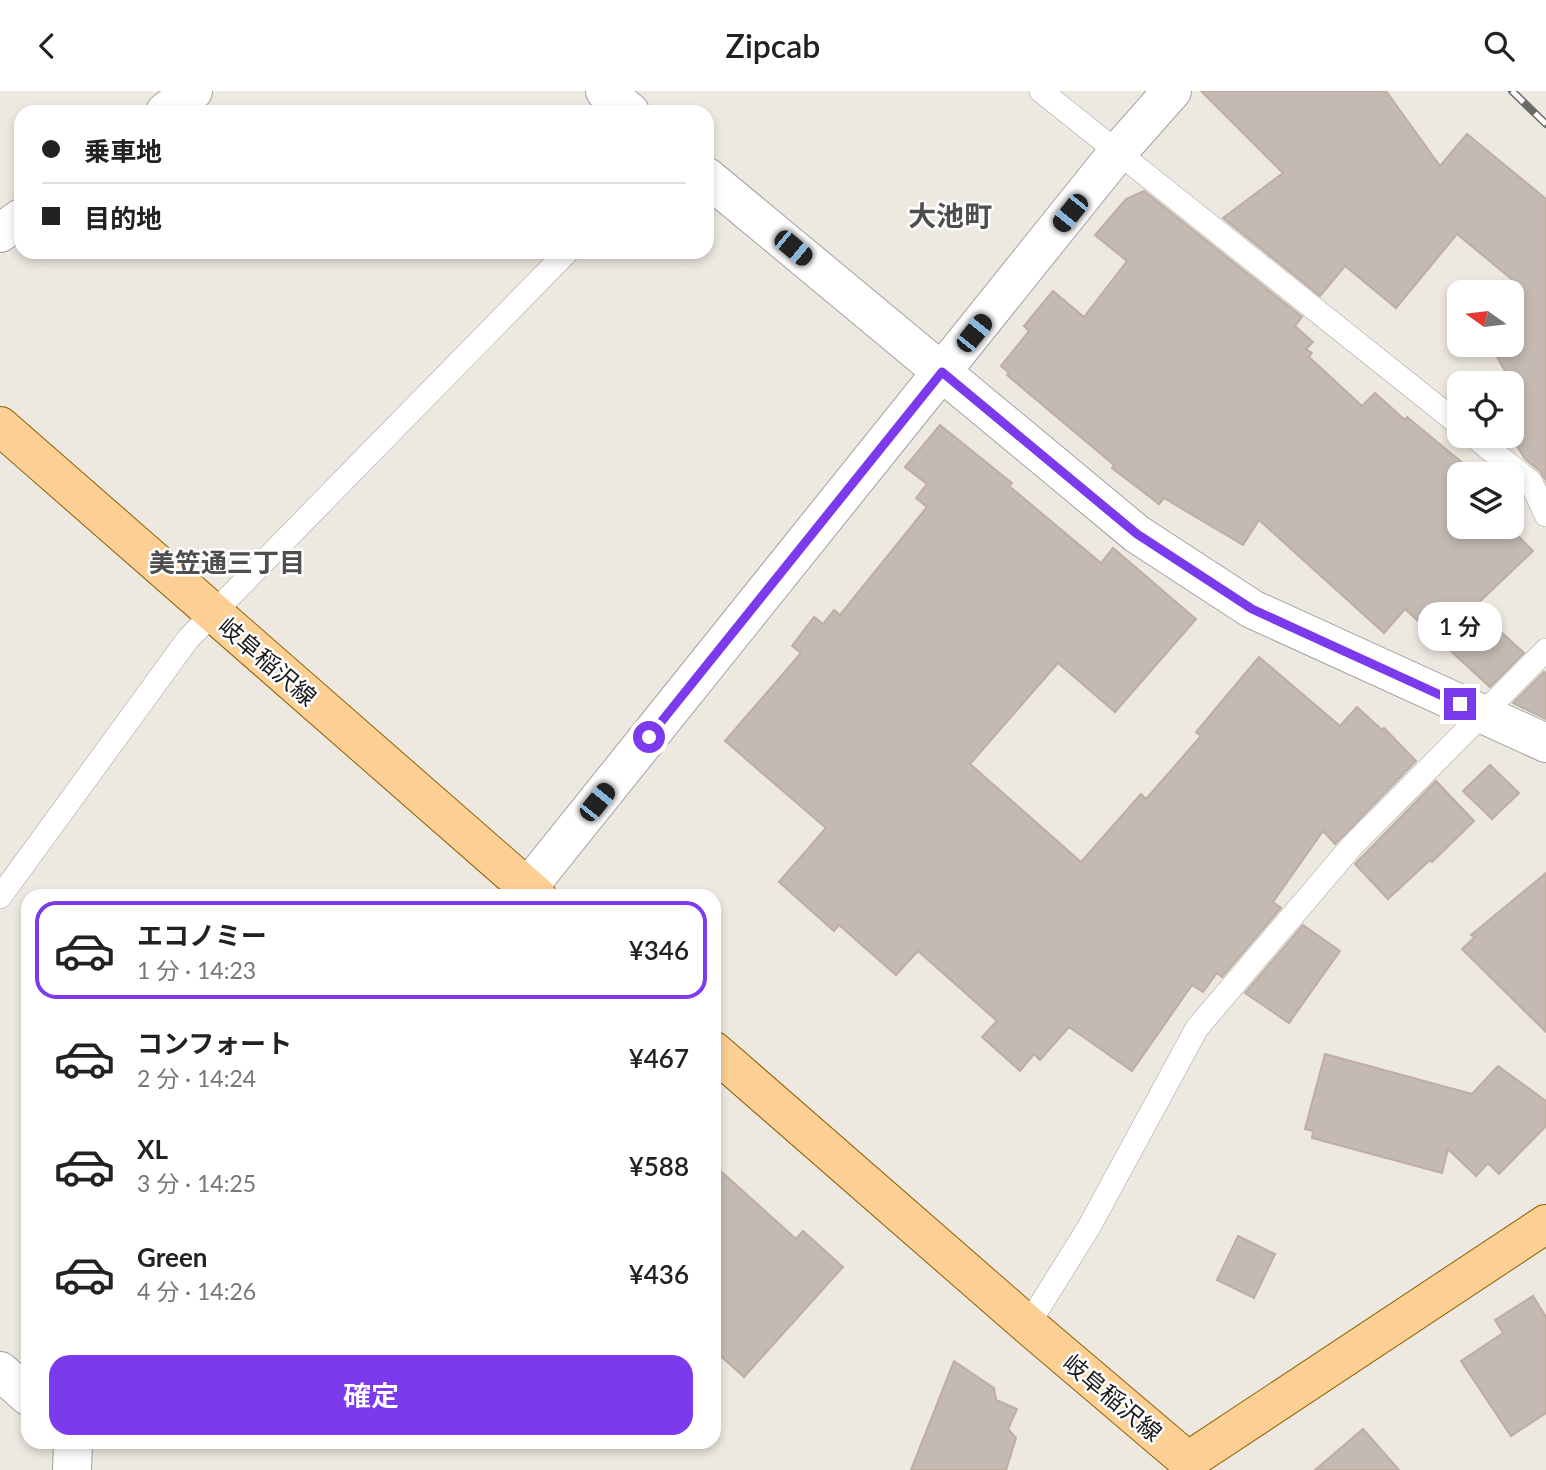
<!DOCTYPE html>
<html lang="ja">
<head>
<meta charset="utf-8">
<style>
  :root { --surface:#fff; --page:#f2f2f2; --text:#222; --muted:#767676; --line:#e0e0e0; --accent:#7c3aed }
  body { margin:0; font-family:Lato,"Noto Sans JP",sans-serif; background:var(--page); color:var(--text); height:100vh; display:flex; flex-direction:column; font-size:26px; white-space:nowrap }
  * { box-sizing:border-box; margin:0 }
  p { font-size:23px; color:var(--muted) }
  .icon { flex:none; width:38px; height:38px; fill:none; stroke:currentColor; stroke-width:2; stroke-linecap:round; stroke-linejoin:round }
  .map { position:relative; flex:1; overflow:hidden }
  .side { position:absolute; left:21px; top:798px; width:700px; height:560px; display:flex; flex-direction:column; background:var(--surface); border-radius:21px; box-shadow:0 4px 10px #0003 }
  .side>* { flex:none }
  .top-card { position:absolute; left:14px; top:14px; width:700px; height:154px; border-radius:21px; box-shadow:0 4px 10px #0003; display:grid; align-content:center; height:154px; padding:0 28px; background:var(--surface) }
  .needle { width:46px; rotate:284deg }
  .fabs { position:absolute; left:1447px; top:189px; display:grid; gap:14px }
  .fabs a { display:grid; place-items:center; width:77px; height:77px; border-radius:14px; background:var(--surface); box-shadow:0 4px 10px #0003; font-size:35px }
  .end { position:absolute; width:32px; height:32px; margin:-16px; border:9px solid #7c3aed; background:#fff; box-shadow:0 0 0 4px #fff }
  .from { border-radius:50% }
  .bubble { position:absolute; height:49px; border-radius:21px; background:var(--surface); box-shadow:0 4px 10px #0003; font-size:23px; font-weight:600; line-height:49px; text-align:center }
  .car { position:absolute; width:21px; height:42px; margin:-21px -10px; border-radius:9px; box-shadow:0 0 5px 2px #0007; background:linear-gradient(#222 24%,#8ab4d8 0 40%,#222 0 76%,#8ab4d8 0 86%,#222 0) }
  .top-card b { display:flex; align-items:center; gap:24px; height:66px; font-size:26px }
  .top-card b+b { border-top:2px solid var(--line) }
  .top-card i { width:18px; height:18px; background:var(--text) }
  ul { padding:12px 0 0; list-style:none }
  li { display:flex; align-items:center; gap:21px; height:98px; margin:0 14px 10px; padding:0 14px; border:4px solid transparent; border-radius:21px }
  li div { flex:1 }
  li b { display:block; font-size:26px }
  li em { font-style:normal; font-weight:600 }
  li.selected { border-color:var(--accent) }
  li>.icon { width:63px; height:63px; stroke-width:1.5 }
  .action { display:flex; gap:14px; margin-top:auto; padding:14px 28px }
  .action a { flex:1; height:80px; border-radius:21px; background:var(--accent); color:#fff; font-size:28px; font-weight:600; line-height:80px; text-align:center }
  header { display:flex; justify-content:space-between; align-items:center; height:91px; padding:0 28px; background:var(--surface); font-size:32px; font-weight:600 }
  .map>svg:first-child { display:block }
  .building { fill:#c4bab3; stroke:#beaea2; stroke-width:2 }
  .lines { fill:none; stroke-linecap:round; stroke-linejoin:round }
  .service-casing { stroke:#a2a2a2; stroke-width:24 }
  .minor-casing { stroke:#a2a2a2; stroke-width:40 }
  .tertiary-casing { stroke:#a2a2a2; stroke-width:40 }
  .primary-casing { stroke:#916000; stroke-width:40 }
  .service { stroke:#fff; stroke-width:23 }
  .minor { stroke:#fff; stroke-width:38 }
  .tertiary { stroke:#fff; stroke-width:38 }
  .primary { stroke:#fccf95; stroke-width:38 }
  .rail-casing { stroke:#696969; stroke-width:8 }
  .rail { stroke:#fff; stroke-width:5; stroke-dasharray:16; stroke-linecap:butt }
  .route { stroke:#7c3aed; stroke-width:9 }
  .labels { text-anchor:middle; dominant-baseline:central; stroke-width:5; stroke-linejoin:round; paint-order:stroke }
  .street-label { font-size:24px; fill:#1b1b1b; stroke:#fff }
  .neighbourhood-label { font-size:26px; font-weight:bold; fill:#4e4e4e; stroke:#fff }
  .quarter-label { font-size:28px; font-weight:bold; fill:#4e4e4e; stroke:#fff }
</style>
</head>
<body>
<header><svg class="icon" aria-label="back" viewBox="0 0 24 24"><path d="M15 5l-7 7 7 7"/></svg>Zipcab<svg class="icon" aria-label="search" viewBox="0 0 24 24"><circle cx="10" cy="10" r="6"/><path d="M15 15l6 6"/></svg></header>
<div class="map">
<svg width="1546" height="1379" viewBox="0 0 1546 1379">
  <rect width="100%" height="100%" fill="#ede8e0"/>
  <g class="building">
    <polygon points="1201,0 1386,0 1440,75 1467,43 1546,108 1546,390 1540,380 1525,368 1512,347 1512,292 1490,254 1512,254 1512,201 1506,201 1515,191 1457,143 1396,217 1345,175 1320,205 1223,127 1283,82"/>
    <polygon points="1144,100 1302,226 1295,235 1313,251 1306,258 1312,262 1309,266 1362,315 1375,302 1405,329 1407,326 1476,383 1460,383 1460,436 1509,436 1533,460 1474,516 1524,562 1490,596 1405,518 1384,542 1259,429 1243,454 1164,407 1159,413 1112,377 1114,374 1007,284 1009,282 1001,275 1029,240 1024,235 1053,200 1084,226 1127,170 1095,144 1126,108"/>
    <polygon points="940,334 1012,392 1009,395 1101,472 1113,457 1196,528 1115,621 1058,572 970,673 1081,771 1141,703 1146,708 1201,645 1196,641 1259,566 1340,635 1357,616 1382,639 1384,637 1416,670 1335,753 1323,740 1273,811 1281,817 1222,886 1217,882 1203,901 1192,894 1132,980 1069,936 1040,969 1034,963 1020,980 982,946 997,930 918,860 896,884 839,834 834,840 779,791 826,737 725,650 801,562 792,555 814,526 823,533 834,519 840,524 927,416 916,407 927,393 905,376"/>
    <polygon points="1544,581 1546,582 1546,628 1513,612"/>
    <polygon points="1490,674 1519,702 1492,728 1463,700"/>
    <polygon points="1436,690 1474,730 1432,771 1430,769 1388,808 1355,773"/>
    <polygon points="1546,782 1546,941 1462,858 1475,846 1471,844"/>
    <polygon points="1303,834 1340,860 1289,932 1245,902"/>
    <polygon points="1325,963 1472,1003 1498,975 1546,1010 1546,1035 1499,1083 1488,1072 1476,1085 1448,1058 1442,1082 1312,1047 1313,1040 1305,1038"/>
    <polygon points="714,1074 796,1148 803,1140 843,1176 744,1286 714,1259"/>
    <polygon points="1238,1145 1275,1163 1254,1207 1217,1189"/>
    <polygon points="1533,1205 1546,1226 1546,1322 1511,1345 1461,1270 1503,1242 1495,1229"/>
    <polygon points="954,1270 994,1297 996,1309 1017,1318 1008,1338 1016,1347 1006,1379 911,1379"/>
    <polygon points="1363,1338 1399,1379 1315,1379"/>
  </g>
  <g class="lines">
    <defs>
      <g id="service">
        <polyline points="1041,0 1460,334"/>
        <polyline points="1473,345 1531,391 1546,424"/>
        <polyline points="0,806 188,548 567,161"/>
        <polyline points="1028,1234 1089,1136 1197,937 1351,756 1546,559"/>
      </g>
      <g id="minor">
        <polyline points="165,21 193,0"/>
        <polyline points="0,142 21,127"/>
        <polyline points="521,805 1117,62 1172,0"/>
        <polyline points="0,1280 28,1305"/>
        <polyline points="72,1379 73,1351"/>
      </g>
      <g id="tertiary">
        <polyline points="605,0 630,21"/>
        <polyline points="707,86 1137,443 1252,518 1546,652"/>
      </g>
      <g id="primary">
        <polyline points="0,335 537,805"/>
        <polyline points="714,960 1028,1234 1188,1370 1546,1133"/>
      </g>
    </defs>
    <use href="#service" class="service-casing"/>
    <use href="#minor" class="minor-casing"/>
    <use href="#tertiary" class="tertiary-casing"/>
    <use href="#primary" class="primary-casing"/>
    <use href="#service" class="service"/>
    <use href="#minor" class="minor"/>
    <use href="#tertiary" class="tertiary"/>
    <use href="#primary" class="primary"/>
    <defs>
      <polyline id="rail" points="1512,0 1546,33"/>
    </defs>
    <use href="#rail" class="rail-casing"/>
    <use href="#rail" class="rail"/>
  </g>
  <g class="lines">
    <polyline class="route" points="649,646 942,281 1137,443 1252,518 1460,613"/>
  </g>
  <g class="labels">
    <g class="street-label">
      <text transform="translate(268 570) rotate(41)">岐阜稲沢線</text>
      <text transform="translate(1113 1306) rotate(40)">岐阜稲沢線</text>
    </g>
    <g class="neighbourhood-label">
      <text x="227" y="471">美笠通三丁目</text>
    </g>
    <g class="quarter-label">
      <text x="950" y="124">大池町</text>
    </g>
  </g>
</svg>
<div class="fabs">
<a><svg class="needle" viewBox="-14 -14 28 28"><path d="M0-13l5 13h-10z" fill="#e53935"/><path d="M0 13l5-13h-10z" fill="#767676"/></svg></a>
<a><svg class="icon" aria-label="locate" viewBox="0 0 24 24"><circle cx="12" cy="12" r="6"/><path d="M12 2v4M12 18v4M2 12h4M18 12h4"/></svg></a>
<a><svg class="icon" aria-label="layers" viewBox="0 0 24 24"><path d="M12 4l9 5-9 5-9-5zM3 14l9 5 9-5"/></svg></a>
</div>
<i class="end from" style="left:649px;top:646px"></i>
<i class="end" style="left:1460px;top:613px"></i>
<div class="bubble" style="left:1418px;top:511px;width:84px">1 分</div>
<i class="car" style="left:1070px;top:122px;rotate:219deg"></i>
<i class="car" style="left:793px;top:157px;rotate:130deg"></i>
<i class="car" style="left:974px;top:242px;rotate:39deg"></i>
<i class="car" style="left:597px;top:711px;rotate:39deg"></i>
<div class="top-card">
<b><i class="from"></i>乗車地</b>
<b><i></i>目的地</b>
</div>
<section class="side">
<ul>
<li class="selected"><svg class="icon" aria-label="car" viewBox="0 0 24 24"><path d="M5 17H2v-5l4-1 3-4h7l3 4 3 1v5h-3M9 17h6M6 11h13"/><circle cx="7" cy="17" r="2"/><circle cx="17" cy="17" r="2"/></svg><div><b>エコノミー</b><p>1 分 · 14:23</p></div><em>¥346</em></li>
<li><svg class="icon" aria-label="car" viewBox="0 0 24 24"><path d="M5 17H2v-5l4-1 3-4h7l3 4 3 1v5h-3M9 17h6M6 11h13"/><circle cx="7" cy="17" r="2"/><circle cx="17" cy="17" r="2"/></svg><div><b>コンフォート</b><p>2 分 · 14:24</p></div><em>¥467</em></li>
<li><svg class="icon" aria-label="car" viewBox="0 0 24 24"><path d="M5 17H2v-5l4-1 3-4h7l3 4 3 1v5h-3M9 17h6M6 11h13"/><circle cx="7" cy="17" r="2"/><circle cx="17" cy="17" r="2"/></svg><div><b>XL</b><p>3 分 · 14:25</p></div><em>¥588</em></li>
<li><svg class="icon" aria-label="car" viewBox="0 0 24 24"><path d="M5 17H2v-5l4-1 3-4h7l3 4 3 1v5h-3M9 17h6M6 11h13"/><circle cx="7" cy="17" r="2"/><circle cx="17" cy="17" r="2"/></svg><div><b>Green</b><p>4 分 · 14:26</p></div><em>¥436</em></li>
</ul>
<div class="action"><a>確定</a></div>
</section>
</div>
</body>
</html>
